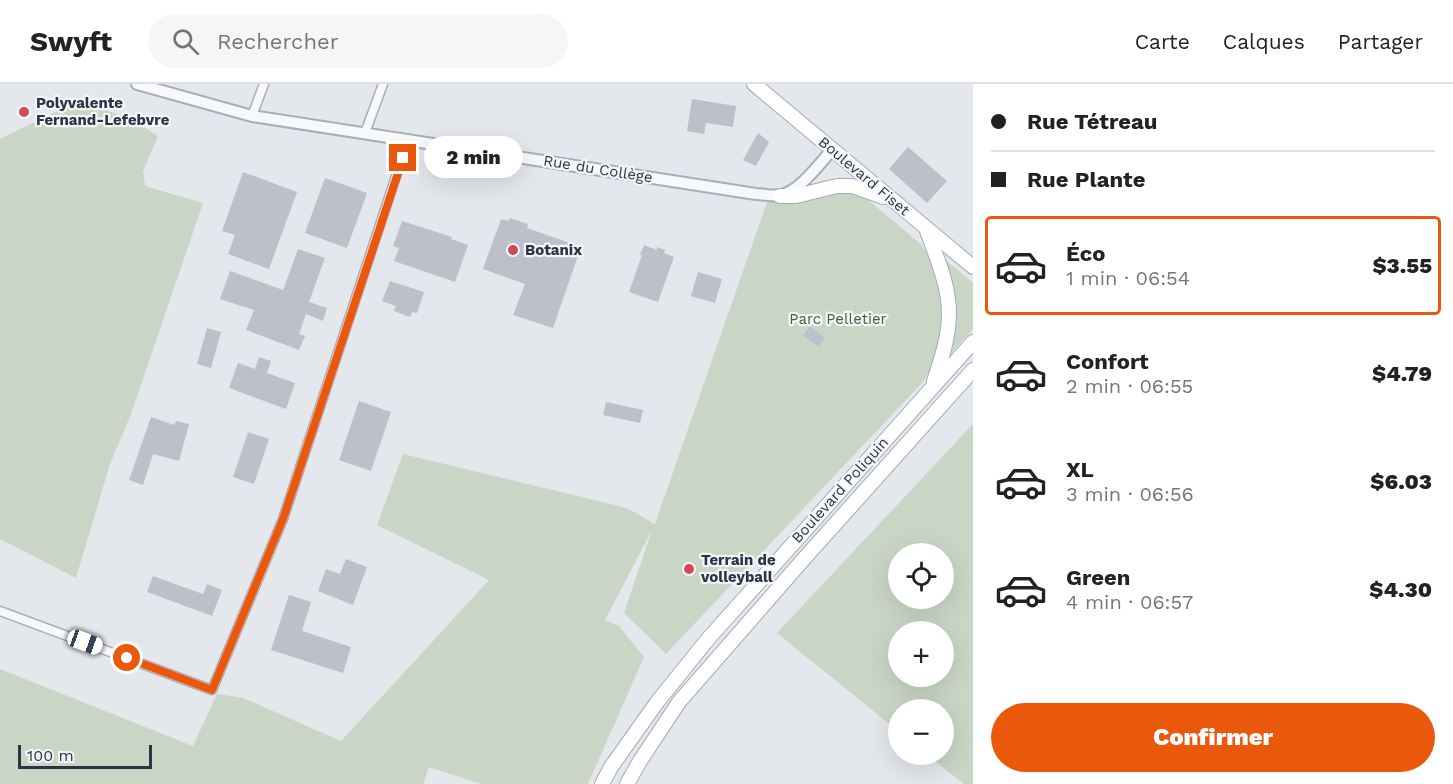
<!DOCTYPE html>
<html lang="fr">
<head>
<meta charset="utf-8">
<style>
  :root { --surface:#fff; --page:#f6f6f6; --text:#222; --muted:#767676; --line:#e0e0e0; --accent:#ea580c }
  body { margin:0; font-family:"Work Sans",sans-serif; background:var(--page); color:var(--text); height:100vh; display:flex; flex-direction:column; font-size:22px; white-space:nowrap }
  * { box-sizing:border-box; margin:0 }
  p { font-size:20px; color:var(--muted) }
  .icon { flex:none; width:33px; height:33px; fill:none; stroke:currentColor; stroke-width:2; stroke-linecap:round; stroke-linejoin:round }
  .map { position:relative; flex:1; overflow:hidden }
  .details { display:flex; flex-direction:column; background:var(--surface); width:480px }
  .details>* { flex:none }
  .hud { display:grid; align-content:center; height:132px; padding:0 18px; background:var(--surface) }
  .fabs { position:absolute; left:888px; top:459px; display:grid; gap:12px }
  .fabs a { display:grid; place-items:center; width:66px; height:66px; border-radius:50%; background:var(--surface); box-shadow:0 6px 24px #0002; font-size:30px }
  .scale { position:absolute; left:18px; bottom:15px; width:134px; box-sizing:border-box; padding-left:6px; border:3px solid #2b3445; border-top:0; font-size:16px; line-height:21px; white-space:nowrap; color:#2b3445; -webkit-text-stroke:4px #f4f6f9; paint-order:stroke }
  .end { position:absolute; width:27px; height:27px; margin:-14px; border:8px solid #ea580c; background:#fff; box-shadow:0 0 0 3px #fff }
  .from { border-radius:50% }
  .bubble { position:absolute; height:42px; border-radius:21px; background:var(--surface); box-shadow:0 6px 24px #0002; font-size:20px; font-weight:800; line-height:42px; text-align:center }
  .car { position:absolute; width:18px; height:36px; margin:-18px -9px; border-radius:8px; box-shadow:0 0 4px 2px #0007; background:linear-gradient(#fff 24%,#345 0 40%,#fff 0 76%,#345 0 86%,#fff 0) }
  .hud b { display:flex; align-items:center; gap:21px; height:57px; font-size:22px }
  .hud b+b { border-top:2px solid var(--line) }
  .hud i { width:15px; height:15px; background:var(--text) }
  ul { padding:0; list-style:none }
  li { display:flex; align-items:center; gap:18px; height:99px; margin:0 12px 9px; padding:0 6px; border:3px solid transparent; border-radius:6px }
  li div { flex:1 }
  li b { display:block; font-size:22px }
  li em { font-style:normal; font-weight:800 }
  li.selected { border-color:var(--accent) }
  li>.icon { width:54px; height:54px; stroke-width:1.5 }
  .action { display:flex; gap:12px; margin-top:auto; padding:12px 18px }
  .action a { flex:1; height:69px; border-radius:36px; background:var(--accent); color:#fff; font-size:24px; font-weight:800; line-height:69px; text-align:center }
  header { display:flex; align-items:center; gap:36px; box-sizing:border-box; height:84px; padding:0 30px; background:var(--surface); border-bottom:2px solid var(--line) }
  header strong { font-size:28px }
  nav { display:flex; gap:33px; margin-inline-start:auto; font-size:21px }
  .search { width:420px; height:54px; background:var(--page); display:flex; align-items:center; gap:15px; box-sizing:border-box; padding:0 21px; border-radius:33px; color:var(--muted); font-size:22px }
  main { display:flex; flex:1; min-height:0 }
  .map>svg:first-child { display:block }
  .green { fill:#c9d6c5; fill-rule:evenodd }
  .building { fill:#bbc0ca }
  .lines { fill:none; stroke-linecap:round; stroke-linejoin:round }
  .minor-casing { stroke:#a9aeb7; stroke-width:11 }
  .tertiary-casing { stroke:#a9aeb7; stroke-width:14 }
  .primary-casing { stroke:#a3abb8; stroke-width:16 }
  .minor { stroke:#f7f8fa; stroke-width:8 }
  .tertiary { stroke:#f7f8fa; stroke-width:10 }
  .primary { stroke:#fff; stroke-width:14 }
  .route { stroke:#ea580c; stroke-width:8 }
  .poi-dot { fill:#d1495b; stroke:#f4f6f9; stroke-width:2 }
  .labels { text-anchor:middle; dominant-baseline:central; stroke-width:4.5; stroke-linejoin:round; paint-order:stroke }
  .poi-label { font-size:15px; font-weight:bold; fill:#2b3445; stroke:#f4f6f9; text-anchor:start }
  .street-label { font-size:15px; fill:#2b3445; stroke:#f4f6f9 }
  .park-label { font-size:15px; fill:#3f6138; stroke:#f4f6f9 }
</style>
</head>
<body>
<header>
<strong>Swyft</strong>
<div class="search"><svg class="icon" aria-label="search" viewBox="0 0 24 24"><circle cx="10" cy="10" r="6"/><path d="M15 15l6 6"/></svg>Rechercher</div>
<nav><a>Carte</a><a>Calques</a><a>Partager</a></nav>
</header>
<main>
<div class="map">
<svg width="973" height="700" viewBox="0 0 973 700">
  <rect width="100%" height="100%" fill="#e4e7ec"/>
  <g class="green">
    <polygon points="79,16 135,37 158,52 143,87 145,102 203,119 131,330 110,380 76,494 0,455 0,55"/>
    <polygon points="856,106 921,160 939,186 947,217 938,273 923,298 666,570 624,529 652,446 605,536 619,542 644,573 588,700 481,700 429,683 423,700 0,700 0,585 193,662 217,610 243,614 341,657 489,496 377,441 403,370 627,424 655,440 767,118"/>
    <polygon points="938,170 973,199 973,245 946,275"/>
    <path d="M 973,340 L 973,700 L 964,700 L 927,671 L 944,670 L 944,626 L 898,626 L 898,647 L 777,549 ZM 898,470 L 944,470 L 944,514 L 898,514 ZM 898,548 L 944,548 L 944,592 L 898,592 Z"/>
  </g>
  <g class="building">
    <polygon points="692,15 736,22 733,43 706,39 704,50 687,47"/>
    <polygon points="758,49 769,58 756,82 743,76"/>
    <polygon points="908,63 947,97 927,119 889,85"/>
    <polygon points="243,88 297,108 269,185 228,170 235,151 222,147"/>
    <polygon points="325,94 367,109 347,164 305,149"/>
    <polygon points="510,134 528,140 527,144 581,163 553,244 513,231 525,200 483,185 501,135 508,137"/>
    <polygon points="402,137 452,153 451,155 468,161 455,198 394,177 399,164 393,162"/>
    <polygon points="644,161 657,166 657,163 665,166 664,169 674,173 658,218 629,208 642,171 640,171"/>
    <polygon points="298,165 325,174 309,218 327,224 323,237 306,230 299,250 305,252 299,266 246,246 254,226 220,215 230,187 283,206"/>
    <polygon points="698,188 722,195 715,219 691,212"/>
    <polygon points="390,197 424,208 417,229 412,228 410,233 394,227 396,222 382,217"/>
    <polygon points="810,242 825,254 819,263 803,251"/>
    <polygon points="207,244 221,248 211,284 197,280"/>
    <polygon points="259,273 271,277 267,289 295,299 286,325 229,304 238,279 255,285"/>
    <polygon points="359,317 391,328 371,387 339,376"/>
    <polygon points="606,318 643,326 640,339 603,331"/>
    <polygon points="151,333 174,341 176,337 189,340 179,377 153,370 143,401 129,396"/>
    <polygon points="248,348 269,355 254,400 233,393"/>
    <polygon points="346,475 367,483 353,521 318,507 326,485 340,490"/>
    <polygon points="153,492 203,510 207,500 222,506 212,532 147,508"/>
    <polygon points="289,511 311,518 302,547 351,563 343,589 271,566"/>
  </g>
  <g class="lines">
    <defs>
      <g id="minor">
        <polyline points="252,32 264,0"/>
        <polyline points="365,49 383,0"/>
        <polyline points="0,527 212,606 283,435 408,56"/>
      </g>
      <path id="tertiary" d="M 137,0 L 252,32 L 756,110 C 764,110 774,113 781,111 C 800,107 819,80 832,66"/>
      <g id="primary">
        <polyline points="754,0 973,183"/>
        <polyline points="780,112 796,112 837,102 852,102 883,113"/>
        <path d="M 926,144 C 934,167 945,191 948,215 C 952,243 943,271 934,297"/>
        <polyline points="602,700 611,683 658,617 708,555 973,258"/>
        <polyline points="627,700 640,677 679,618 802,477 973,286"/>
      </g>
    </defs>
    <use href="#minor" class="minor-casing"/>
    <use href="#tertiary" class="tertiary-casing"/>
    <use href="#primary" class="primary-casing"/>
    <use href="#minor" class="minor"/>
    <use href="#tertiary" class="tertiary"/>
    <use href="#primary" class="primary"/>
  </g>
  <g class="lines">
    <polyline class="route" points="127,574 212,606 283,435 403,74"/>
  </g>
  <g class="poi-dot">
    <circle cx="24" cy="28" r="6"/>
    <circle cx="513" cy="166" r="6"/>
    <circle cx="689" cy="485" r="6"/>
  </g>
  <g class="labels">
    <g class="poi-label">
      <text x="36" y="19">Polyvalente<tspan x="36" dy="17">Fernand-Lefebvre</tspan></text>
      <text x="525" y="166">Botanix</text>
      <text x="701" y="476">Terrain de<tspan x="701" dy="17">volleyball</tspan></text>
    </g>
    <g class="street-label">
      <text transform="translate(598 85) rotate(9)">Rue du Collège</text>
      <text transform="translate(864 92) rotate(40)">Boulevard Fiset</text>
      <text transform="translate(840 406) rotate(-48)">Boulevard Poliquin</text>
    </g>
    <g class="park-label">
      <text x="838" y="235">Parc Pelletier</text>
    </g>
  </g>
</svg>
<div class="fabs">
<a><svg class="icon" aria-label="locate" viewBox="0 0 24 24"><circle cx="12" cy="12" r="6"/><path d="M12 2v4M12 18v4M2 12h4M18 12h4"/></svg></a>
<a>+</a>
<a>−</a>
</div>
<div class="scale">100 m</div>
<i class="end from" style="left:127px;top:574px"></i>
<i class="end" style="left:403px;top:74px"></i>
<div class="bubble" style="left:424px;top:52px;width:99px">2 min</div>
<i class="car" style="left:85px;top:558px;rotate:110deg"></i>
</div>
<section class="details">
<div class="hud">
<b><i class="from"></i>Rue Tétreau</b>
<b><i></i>Rue Plante</b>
</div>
<ul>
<li class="selected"><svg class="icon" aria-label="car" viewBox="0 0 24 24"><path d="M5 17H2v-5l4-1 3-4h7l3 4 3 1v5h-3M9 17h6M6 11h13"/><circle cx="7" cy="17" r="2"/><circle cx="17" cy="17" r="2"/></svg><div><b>Éco</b><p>1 min · 06:54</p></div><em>$3.55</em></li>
<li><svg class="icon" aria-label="car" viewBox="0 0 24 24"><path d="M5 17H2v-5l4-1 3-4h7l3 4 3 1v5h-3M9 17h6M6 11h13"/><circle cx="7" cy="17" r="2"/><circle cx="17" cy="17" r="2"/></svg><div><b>Confort</b><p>2 min · 06:55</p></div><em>$4.79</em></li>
<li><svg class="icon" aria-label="car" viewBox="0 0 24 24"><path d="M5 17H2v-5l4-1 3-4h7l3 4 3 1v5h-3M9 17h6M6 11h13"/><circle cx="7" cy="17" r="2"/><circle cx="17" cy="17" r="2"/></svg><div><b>XL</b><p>3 min · 06:56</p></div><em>$6.03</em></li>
<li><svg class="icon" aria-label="car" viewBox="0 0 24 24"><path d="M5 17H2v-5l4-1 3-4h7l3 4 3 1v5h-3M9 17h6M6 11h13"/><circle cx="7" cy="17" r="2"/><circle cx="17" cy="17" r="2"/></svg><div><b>Green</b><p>4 min · 06:57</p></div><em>$4.30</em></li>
</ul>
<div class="action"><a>Confirmer</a></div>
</section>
</main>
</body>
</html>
